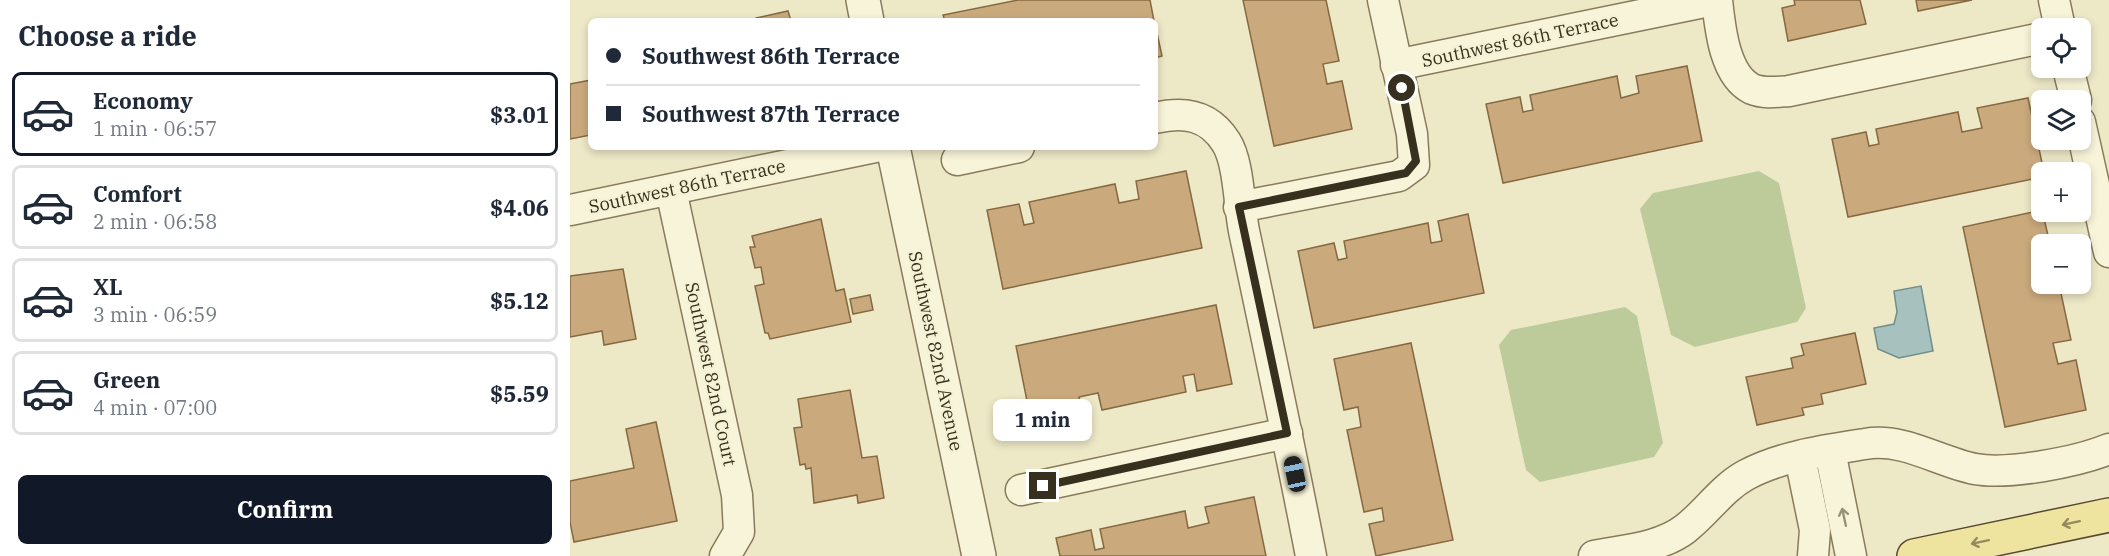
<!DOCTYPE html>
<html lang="en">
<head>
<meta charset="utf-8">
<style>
  :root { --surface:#fff; --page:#f2f2f3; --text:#1f2937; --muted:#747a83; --line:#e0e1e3; --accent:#111827 }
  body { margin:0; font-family:"IBM Plex Serif",serif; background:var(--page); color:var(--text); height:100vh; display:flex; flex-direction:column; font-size:22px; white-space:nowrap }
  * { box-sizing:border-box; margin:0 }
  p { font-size:20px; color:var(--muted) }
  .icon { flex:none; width:33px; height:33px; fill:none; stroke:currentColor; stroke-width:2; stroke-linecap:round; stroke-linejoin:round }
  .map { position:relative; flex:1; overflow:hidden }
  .drawer { display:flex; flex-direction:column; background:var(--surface); width:570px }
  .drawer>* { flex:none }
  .banner { position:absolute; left:18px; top:18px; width:570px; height:132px; border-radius:9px; box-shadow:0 3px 9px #0003; display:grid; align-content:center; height:132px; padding:0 18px; background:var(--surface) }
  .buttons { position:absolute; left:1461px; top:18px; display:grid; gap:12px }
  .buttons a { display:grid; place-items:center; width:60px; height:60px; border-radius:9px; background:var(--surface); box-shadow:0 3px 9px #0003; font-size:30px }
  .end { position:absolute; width:27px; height:27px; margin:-14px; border:8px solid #38301f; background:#fff; box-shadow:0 0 0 3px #fff }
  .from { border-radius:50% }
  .bubble { position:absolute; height:42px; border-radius:9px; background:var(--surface); box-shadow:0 3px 9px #0003; font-size:20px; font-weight:700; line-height:42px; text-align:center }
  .car { position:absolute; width:18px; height:36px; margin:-18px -9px; border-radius:8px; box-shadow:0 0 4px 2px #0007; background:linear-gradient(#222 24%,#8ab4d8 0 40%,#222 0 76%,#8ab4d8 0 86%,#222 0) }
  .banner b { display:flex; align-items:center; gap:21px; height:57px; font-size:22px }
  .banner b+b { border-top:2px solid var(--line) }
  .banner i { width:15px; height:15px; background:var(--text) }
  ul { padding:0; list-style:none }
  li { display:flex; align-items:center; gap:18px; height:84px; margin:0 12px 9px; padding:0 6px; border:3px solid var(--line); border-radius:9px }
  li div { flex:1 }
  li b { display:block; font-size:22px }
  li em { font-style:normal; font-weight:700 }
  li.selected { border-color:var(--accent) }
  li>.icon { width:54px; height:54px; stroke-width:1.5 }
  h2 { padding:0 18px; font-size:27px; line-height:72px }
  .cta { display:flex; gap:12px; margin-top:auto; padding:12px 18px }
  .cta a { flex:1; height:69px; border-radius:9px; background:var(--accent); color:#fff; font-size:24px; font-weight:700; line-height:69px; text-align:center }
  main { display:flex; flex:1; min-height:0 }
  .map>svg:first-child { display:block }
  .green { fill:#bdcb9a }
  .water { fill:#a7c1be; stroke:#6e8f8c; stroke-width:1.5 }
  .building { fill:#caaa7d; stroke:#866942; stroke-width:1.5 }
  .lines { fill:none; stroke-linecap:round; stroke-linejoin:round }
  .minor-casing { stroke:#887b5c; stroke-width:33 }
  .tertiary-casing { stroke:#887b5c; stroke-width:36 }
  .primary-casing { stroke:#564830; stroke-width:36 }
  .minor { stroke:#f8f4d9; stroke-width:30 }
  .tertiary { stroke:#f8f4d9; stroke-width:33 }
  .primary { stroke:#efe49f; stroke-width:33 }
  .oneway { stroke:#98927c }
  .oneway2 { stroke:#948a5f }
  .route { stroke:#38301f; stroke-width:8 }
  .labels { text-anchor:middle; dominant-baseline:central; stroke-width:4.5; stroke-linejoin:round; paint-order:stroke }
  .street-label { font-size:18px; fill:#38301f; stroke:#f5f1d5 }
</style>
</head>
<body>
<main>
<section class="drawer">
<h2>Choose a ride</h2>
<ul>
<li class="selected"><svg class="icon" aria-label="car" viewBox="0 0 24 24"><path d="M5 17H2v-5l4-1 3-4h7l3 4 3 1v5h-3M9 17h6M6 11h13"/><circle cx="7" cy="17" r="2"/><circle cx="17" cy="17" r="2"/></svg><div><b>Economy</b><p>1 min · 06:57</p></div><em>$3.01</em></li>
<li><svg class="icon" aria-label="car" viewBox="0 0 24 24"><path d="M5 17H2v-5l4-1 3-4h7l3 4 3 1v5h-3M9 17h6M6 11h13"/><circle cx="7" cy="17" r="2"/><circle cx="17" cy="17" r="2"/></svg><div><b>Comfort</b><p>2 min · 06:58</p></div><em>$4.06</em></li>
<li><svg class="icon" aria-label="car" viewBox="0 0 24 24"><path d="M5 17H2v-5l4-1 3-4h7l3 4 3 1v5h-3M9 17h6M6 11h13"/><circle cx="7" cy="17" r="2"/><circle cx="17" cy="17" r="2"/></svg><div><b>XL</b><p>3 min · 06:59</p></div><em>$5.12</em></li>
<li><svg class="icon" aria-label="car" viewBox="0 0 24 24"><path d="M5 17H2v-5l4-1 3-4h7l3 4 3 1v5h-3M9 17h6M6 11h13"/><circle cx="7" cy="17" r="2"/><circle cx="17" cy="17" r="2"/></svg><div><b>Green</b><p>4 min · 07:00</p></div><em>$5.59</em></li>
</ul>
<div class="cta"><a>Confirm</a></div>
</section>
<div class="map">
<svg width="1539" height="556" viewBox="0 0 1539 556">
  <rect width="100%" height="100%" fill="#ede8c6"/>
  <g class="green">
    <polygon points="1189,171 1209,183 1236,308 1227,322 1125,347 1101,335 1070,209 1083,193"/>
    <polygon points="1055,307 1067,316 1093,443 1084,457 970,482 956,470 929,345 941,330"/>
  </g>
  <polygon class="water" points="1351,286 1363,351 1329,358 1308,349 1304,328 1324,324 1327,312 1324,291"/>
  <g class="building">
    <polygon points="448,0 580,0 584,21 375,21 373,15"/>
    <polygon points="673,0 756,0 769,61 753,64 757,84 772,81 782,129 704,146"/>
    <polygon points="1224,0 1290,0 1296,24 1218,41 1212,8 1225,5"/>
    <polygon points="1346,0 1402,0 1348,11"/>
    <polygon points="218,11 221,21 187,21 186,18"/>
    <polygon points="585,24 592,56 585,58"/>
    <polygon points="1117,66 1132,141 933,183 916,104 950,97 953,112 963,110 960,95 1047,76 1051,98 1069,93 1066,76"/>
    <polygon points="21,80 21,117 19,118 21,135 0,139 0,84"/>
    <polygon points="1458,98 1474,172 1472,177 1278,217 1262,139 1296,132 1299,146 1309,144 1306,129 1388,112 1392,132 1412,128 1407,108"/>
    <polygon points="616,171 632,248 433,289 417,210 449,204 454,225 464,223 459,202 545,184 549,203 569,199 566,181"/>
    <polygon points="1472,210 1480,244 1464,248 1467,260 1472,259 1472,284 1489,284 1501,340 1483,343 1488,364 1506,360 1516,410 1435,427 1393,227"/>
    <polygon points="898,214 914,293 744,328 728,251 764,243 768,260 777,258 774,241 858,223 861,243 872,241 868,221"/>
    <polygon points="251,219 266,291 274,289 281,322 200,339 198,333 195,333 185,286 194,284 191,267 185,268 180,247 185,247 182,236"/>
    <polygon points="53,269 66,339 34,345 32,331 0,337 0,276"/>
    <polygon points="300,295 303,310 283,314 280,299"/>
    <polygon points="646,305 662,384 627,391 624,374 613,376 616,392 532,410 528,393 509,397 513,415 462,426 446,346"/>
    <polygon points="1285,333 1296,384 1251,394 1253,404 1232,408 1234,415 1187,425 1176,377 1223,368 1221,358 1234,355 1231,344"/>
    <polygon points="841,343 883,540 806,556 799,524 814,521 812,508 794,512 777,430 791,427 788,407 774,410 764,359"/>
    <polygon points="280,390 292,458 307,456 314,498 288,503 287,495 244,503 241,468 236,469 235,464 230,465 224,428 232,427 228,399"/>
    <polygon points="86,422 107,521 4,542 0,522 0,481 64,468 56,429"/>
    <polygon points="684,497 696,556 490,556 486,538 521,530 525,550 534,548 530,529 615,511 618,528 639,523 635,507"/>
  </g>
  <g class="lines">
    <defs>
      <g id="minor">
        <path d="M 1147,0 C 1150,27 1154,75 1182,89 C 1194,94 1207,92 1219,91 L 1472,38"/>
        <polyline points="1484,0 1490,28"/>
        <polyline points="826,65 1144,0"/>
        <polyline points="1498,68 1506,100"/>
        <path d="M 585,118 C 614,111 639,115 656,142 C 669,162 669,206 674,231 C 697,339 720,447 741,556"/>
        <polyline points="1510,122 1539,252"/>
        <polyline points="387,160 449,147"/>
        <polyline points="101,190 167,495 169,532 155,556"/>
        <polyline points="669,207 829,176 844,165 842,134 813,0"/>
        <polyline points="0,210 305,147"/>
        <polyline points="1260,451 1281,556"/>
        <polyline points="1230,457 1245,530 1243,556"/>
        <polyline points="451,490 717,433"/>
        <path d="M 1024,556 C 1054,550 1090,548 1115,529 C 1137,512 1152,488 1176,475 C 1211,456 1257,450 1295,444 C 1333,437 1369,462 1405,469 C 1439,475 1507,462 1539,449"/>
      </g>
      <g id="tertiary">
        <polyline points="293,0 297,21"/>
        <polyline points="323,147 409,556"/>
      </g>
      <polyline id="primary" points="1344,556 1539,515"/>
    </defs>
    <use href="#minor" class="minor-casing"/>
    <use href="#tertiary" class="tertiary-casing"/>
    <use href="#primary" class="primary-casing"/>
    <use href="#minor" class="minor"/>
    <use href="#tertiary" class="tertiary"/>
    <use href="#primary" class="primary"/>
  </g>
  <defs><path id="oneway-shaft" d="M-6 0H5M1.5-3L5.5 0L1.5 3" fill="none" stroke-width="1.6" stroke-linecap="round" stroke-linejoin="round" transform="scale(1.5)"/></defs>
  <use class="oneway" href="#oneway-shaft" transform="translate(1274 517) rotate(-102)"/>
  <g class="oneway2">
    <use href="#oneway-shaft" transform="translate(1501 523) rotate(168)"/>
    <use href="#oneway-shaft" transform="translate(1410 542) rotate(168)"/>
  </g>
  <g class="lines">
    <polyline class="route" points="473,486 717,433 669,207 836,173 846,161 832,88"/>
  </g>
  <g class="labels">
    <g class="street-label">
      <text transform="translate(950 40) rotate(-12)">Southwest 86th Terrace</text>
      <text transform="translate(117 186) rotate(-12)">Southwest 86th Terrace</text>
      <text transform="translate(366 351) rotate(78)">Southwest 82nd Avenue</text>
      <text transform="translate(141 374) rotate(78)">Southwest 82nd Court</text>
    </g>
  </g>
</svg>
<div class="buttons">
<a><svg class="icon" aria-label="locate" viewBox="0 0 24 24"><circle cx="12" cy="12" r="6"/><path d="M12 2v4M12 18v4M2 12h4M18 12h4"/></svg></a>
<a><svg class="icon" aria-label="layers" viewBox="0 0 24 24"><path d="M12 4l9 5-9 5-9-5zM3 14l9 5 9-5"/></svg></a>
<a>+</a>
<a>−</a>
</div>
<i class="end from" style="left:832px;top:88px"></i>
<i class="end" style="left:473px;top:486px"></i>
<div class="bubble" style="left:423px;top:399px;width:99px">1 min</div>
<i class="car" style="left:725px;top:474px;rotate:348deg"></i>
<div class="banner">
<b><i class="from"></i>Southwest 86th Terrace</b>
<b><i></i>Southwest 87th Terrace</b>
</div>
</div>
</main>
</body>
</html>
